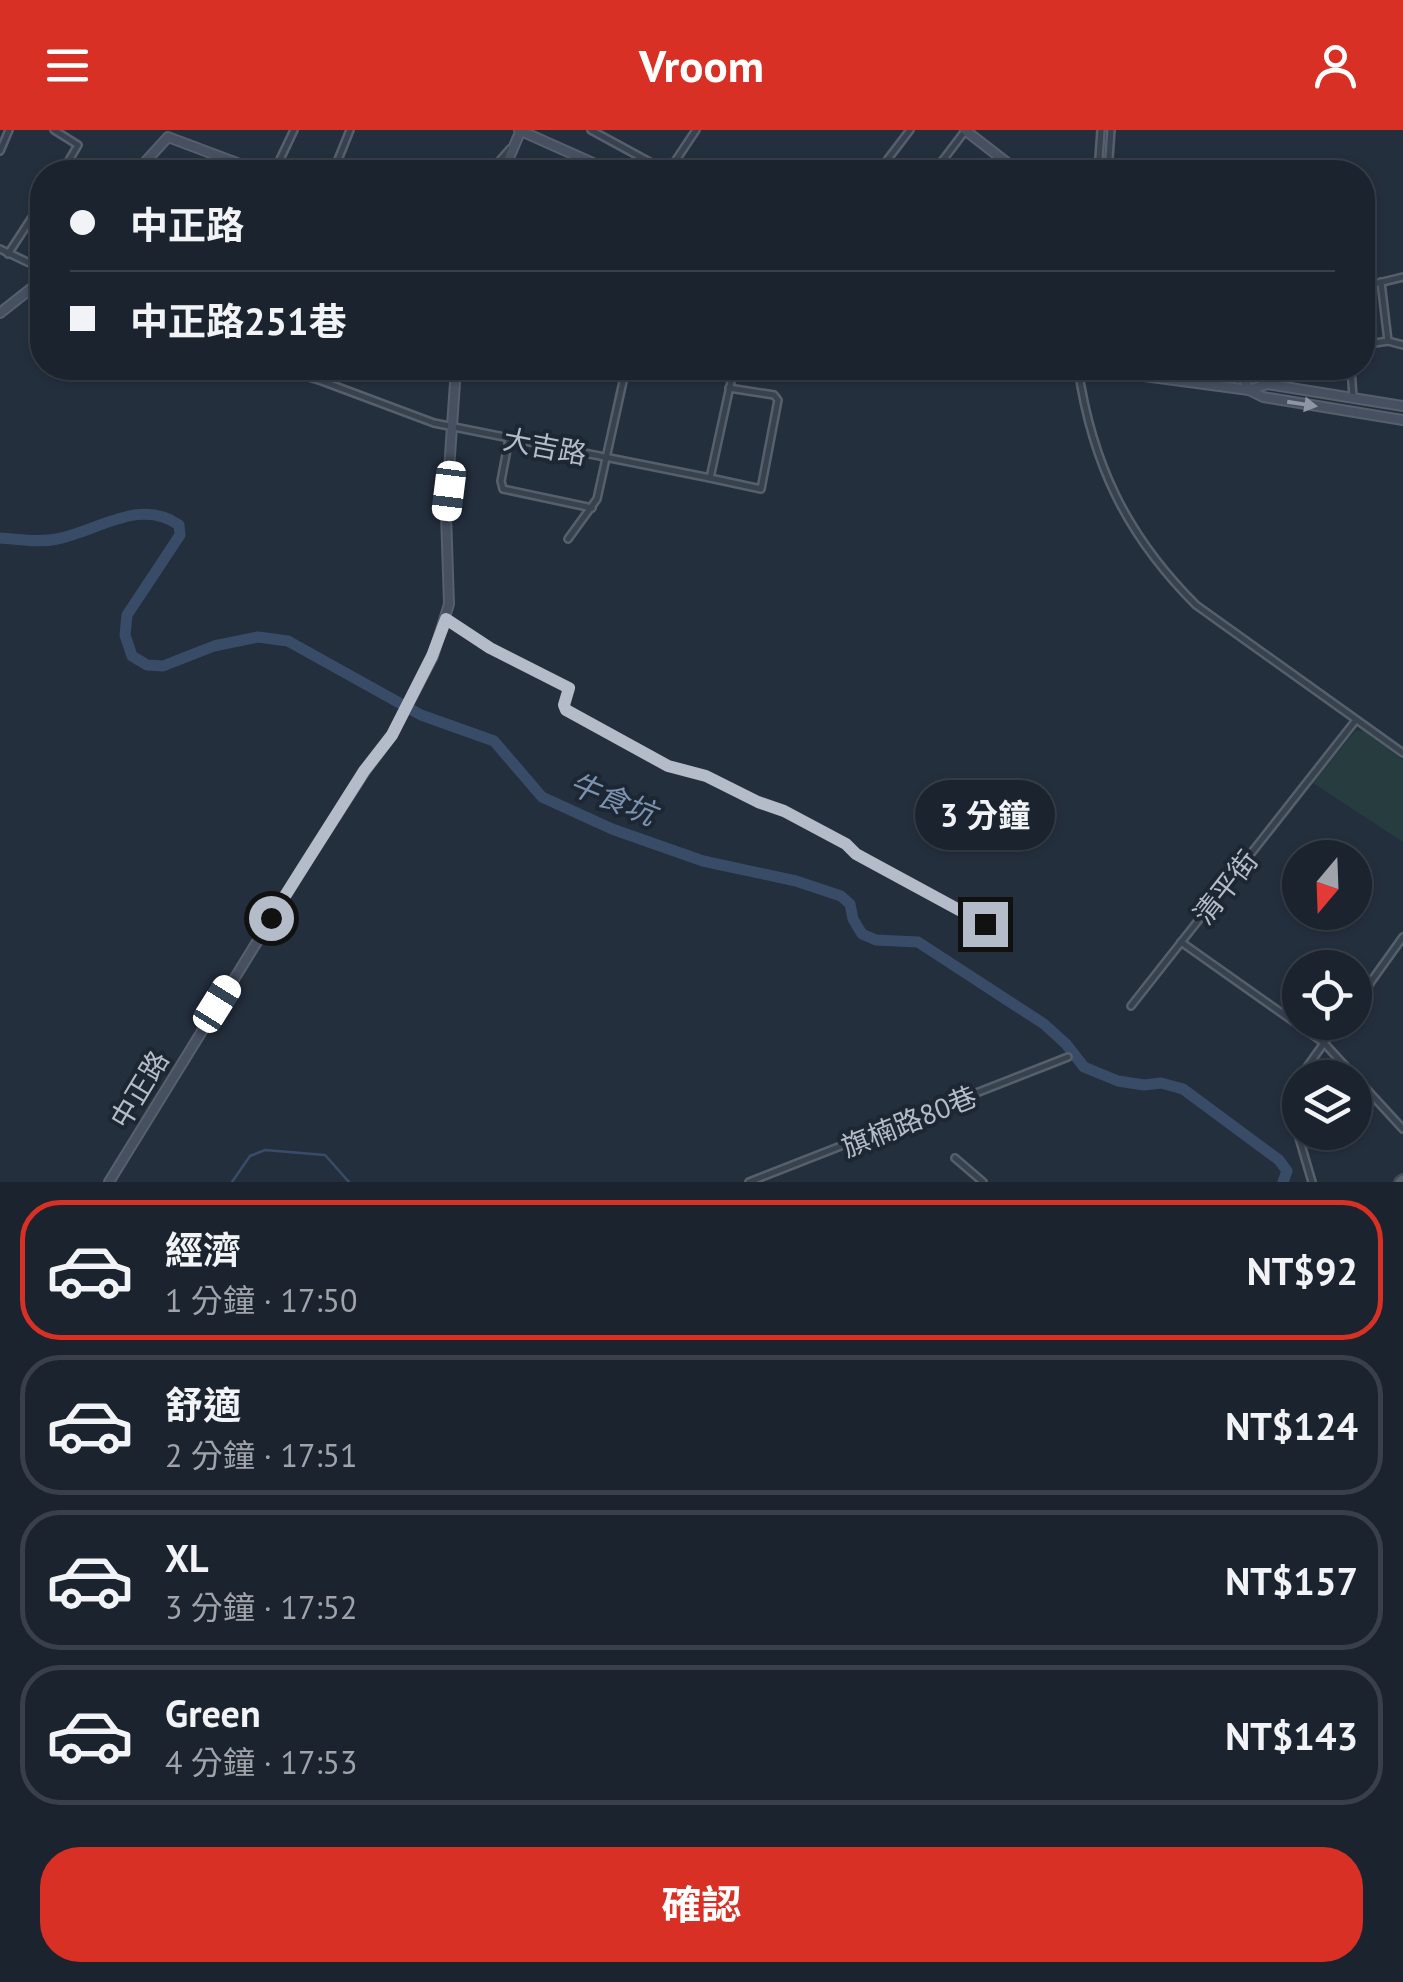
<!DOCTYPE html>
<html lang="zh-TW">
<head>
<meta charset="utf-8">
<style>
  :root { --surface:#1b232e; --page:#282f3a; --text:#f1f3f6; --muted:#a0a4aa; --line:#39404a; --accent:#d93025 }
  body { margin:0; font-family:"PT Sans","Noto Sans TC",sans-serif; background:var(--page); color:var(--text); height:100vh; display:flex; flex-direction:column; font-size:38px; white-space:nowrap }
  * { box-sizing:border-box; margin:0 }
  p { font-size:32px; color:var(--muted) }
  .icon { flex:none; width:55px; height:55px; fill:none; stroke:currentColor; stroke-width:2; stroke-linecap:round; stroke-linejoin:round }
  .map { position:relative; height:1052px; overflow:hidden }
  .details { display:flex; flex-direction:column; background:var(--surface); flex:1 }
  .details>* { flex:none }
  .guide { position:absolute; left:30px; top:30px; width:1345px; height:220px; border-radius:40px; box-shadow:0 2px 8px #0004,0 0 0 2px var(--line); display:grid; align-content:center; height:220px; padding:0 40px; background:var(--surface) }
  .needle { width:65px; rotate:199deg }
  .controls { position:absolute; left:1282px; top:710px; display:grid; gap:20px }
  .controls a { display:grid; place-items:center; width:90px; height:90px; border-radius:50%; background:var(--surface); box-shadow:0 2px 8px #0004,0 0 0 2px var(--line); font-size:50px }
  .end { position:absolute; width:45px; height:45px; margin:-22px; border:12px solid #b4bcc9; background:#111; box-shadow:0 0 0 5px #111 }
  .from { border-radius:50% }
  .bubble { position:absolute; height:70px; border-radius:35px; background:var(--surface); box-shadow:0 2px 8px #0004,0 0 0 2px var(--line); font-size:32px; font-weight:700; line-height:70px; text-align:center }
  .car { position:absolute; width:30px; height:60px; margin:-30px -15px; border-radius:12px; box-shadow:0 0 8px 2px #0007; background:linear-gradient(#fff 24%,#345 0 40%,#fff 0 76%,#345 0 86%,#fff 0) }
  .guide b { display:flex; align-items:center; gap:35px; height:95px; font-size:38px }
  .guide b+b { border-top:2px solid var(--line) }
  .guide i { width:25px; height:25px; background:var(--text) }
  ul { padding:18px 0 0; list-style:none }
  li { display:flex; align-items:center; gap:30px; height:140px; margin:0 20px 15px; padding:0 20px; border:5px solid var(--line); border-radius:40px }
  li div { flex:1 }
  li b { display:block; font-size:38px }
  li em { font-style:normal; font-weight:700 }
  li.on { border-color:var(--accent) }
  li>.icon { width:90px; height:90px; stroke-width:1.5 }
  .cta { display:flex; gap:20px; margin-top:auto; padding:20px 40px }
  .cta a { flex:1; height:115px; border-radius:40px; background:var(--accent); color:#fff; font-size:40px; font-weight:700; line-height:115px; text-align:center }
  header { display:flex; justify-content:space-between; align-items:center; height:130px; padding:0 40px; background:var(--accent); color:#fff; font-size:45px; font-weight:700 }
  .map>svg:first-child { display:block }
  .green { fill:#263c3f }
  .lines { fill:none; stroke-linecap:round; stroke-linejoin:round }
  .stream { stroke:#394c67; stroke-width:2.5 }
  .river { stroke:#394c67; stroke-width:11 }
  .street-casing { stroke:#565f6c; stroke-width:10 }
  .secondary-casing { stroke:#565f6c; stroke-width:12 }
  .primary-casing { stroke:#414a57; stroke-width:14 }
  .street { stroke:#38414e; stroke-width:5 }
  .secondary { stroke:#465061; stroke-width:8 }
  .primary { stroke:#56606e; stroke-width:9 }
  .oneway { fill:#8e96a5 }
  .route { stroke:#b4bcc9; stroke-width:12 }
  .labels { text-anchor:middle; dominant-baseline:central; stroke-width:8; stroke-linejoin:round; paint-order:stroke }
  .street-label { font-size:28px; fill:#b4bcc9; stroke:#1d2633 }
  .water-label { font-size:30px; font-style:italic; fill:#7c92b1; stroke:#1d2633 }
</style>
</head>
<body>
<header><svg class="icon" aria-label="menu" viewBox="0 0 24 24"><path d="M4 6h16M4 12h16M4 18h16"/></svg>Vroom<svg class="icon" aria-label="person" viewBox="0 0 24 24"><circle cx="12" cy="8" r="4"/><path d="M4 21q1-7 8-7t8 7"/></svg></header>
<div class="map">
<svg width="1403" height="1052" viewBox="0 0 1403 1052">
  <rect width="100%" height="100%" fill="#242f3e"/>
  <polygon class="green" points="1356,600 1364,601 1403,630 1403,712 1313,653"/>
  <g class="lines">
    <polyline class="stream" points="232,1052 250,1026 265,1020 325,1025 349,1052"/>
    <path class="river" d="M 0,408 C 18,409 38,413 57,409 C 98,401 140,367 179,395 L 180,405 L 127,485 L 125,505 L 132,526 L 147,535 L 163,536 L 214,516 L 258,507 L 288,511 L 421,585 L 494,611 L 542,667 L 612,699 L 703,731 L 796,751 L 841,766 L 850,774 L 853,789 L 862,804 L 876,810 L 918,812 L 1044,894 L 1066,914 L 1084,937 L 1118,951 L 1144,955 L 1161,953 L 1183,959 L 1279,1030 L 1287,1041 L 1283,1052"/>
    <defs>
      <g id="street">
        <polyline points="54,0 78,15 62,42"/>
        <polyline points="591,0 668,42"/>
        <polyline points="0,21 9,0"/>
        <polyline points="211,42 217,27"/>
        <polyline points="274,42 294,0"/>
        <polyline points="333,42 350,0"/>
        <polyline points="490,42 510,19"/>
        <polyline points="668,42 696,0"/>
        <polyline points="878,42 910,0"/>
        <polyline points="929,42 943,30 965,1"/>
        <polyline points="1098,42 1101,0"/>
        <polyline points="1108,42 1111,0"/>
        <polyline points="0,119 42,139"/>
        <polyline points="8,124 42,72"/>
        <polyline points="1381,152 1388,211"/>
        <polyline points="1362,157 1403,147"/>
        <polyline points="1362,215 1388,211 1403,215"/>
        <polyline points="276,238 319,250 434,293 710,348 734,238"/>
        <path d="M 1078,238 C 1092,334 1127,406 1196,475 L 1403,623"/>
        <polyline points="1351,238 1353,267"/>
        <polyline points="319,250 324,238"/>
        <polyline points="509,309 501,351 503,359 592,378"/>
        <polyline points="710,348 761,359 778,270 774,265 729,258"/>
        <polyline points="568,409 597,369 626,238"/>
        <polyline points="447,489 490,518 569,559 564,575 566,579 668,635 706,646 758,672 784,681 846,715 856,724 985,794"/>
        <polyline points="1181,812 1324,913 1403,999"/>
        <polyline points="1355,874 1403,807"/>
        <polyline points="1131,876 1356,590"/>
        <polyline points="1300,947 1339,892"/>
        <polyline points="1300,948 1287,967 1312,1052"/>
        <polyline points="955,1028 983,1052"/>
        <polyline points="749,1052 1068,927"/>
      </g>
      <g id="secondary">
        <polyline points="519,0 613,42"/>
        <polyline points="965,0 1019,42"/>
        <polyline points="136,42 168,7 261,42"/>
        <polyline points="503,42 521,0"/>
        <polyline points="0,183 42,150"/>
        <polyline points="1084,238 1249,260 1263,267 1403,290"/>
        <polyline points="1239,238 1249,260"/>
        <polyline points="1249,260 1267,254 1403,276"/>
        <polyline points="109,1052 305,734 365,641 392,605 433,526 449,474 446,384 456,238"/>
      </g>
      <polyline id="primary" points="1400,1052 1403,1050"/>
    </defs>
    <use href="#street" class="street-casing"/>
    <use href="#secondary" class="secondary-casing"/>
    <use href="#primary" class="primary-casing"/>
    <use href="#street" class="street"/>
    <use href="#secondary" class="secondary"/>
    <use href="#primary" class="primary"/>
  </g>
  <defs><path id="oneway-solid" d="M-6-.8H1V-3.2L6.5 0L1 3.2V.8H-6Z" transform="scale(2.5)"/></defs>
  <use class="oneway" href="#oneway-solid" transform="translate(1302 274) rotate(9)"/>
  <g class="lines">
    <polyline class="route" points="271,788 364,641 392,605 432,526 446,489 490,518 569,558 564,575 566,580 668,636 706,646 758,672 784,681 846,714 856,724 985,794"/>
  </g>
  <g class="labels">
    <g class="street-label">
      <text transform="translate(545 316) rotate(11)">大吉路</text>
      <text transform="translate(1225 757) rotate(-52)">清平街</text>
      <text transform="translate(139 959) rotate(-59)">中正路</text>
      <text transform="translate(909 991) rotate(-22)">旗楠路80巷</text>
    </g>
    <g class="water-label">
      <text transform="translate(613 668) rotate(22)">牛食坑</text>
    </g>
  </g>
</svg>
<div class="controls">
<a><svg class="needle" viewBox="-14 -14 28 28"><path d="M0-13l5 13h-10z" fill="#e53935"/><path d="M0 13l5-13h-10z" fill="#a0a4aa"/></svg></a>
<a><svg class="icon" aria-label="locate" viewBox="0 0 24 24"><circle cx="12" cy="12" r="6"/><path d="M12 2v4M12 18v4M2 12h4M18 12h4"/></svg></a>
<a><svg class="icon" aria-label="layers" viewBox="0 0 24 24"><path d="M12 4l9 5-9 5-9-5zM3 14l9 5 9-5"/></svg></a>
</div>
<i class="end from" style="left:271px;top:788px"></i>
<i class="end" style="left:985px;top:794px"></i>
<div class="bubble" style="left:915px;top:650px;width:140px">3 分鐘</div>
<i class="car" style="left:449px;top:361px;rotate:187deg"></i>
<i class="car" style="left:217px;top:874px;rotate:32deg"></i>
<div class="guide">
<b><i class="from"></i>中正路</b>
<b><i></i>中正路251巷</b>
</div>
</div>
<section class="details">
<ul>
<li class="on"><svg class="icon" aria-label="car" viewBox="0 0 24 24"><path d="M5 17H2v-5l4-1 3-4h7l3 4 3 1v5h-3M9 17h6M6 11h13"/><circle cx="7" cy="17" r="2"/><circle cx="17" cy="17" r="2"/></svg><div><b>經濟</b><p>1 分鐘 · 17:50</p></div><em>NT$92</em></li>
<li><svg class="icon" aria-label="car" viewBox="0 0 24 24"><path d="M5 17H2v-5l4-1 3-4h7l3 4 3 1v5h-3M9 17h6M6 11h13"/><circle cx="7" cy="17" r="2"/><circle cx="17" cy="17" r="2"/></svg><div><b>舒適</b><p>2 分鐘 · 17:51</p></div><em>NT$124</em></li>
<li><svg class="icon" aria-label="car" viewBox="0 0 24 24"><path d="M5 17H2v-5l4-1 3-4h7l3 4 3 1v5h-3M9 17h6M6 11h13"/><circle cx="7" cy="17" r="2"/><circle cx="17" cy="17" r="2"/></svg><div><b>XL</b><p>3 分鐘 · 17:52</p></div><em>NT$157</em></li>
<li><svg class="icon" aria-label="car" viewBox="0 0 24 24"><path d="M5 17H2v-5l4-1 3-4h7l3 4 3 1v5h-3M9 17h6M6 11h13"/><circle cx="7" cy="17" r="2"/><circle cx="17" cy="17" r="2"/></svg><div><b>Green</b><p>4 分鐘 · 17:53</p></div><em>NT$143</em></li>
</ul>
<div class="cta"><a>確認</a></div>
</section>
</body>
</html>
